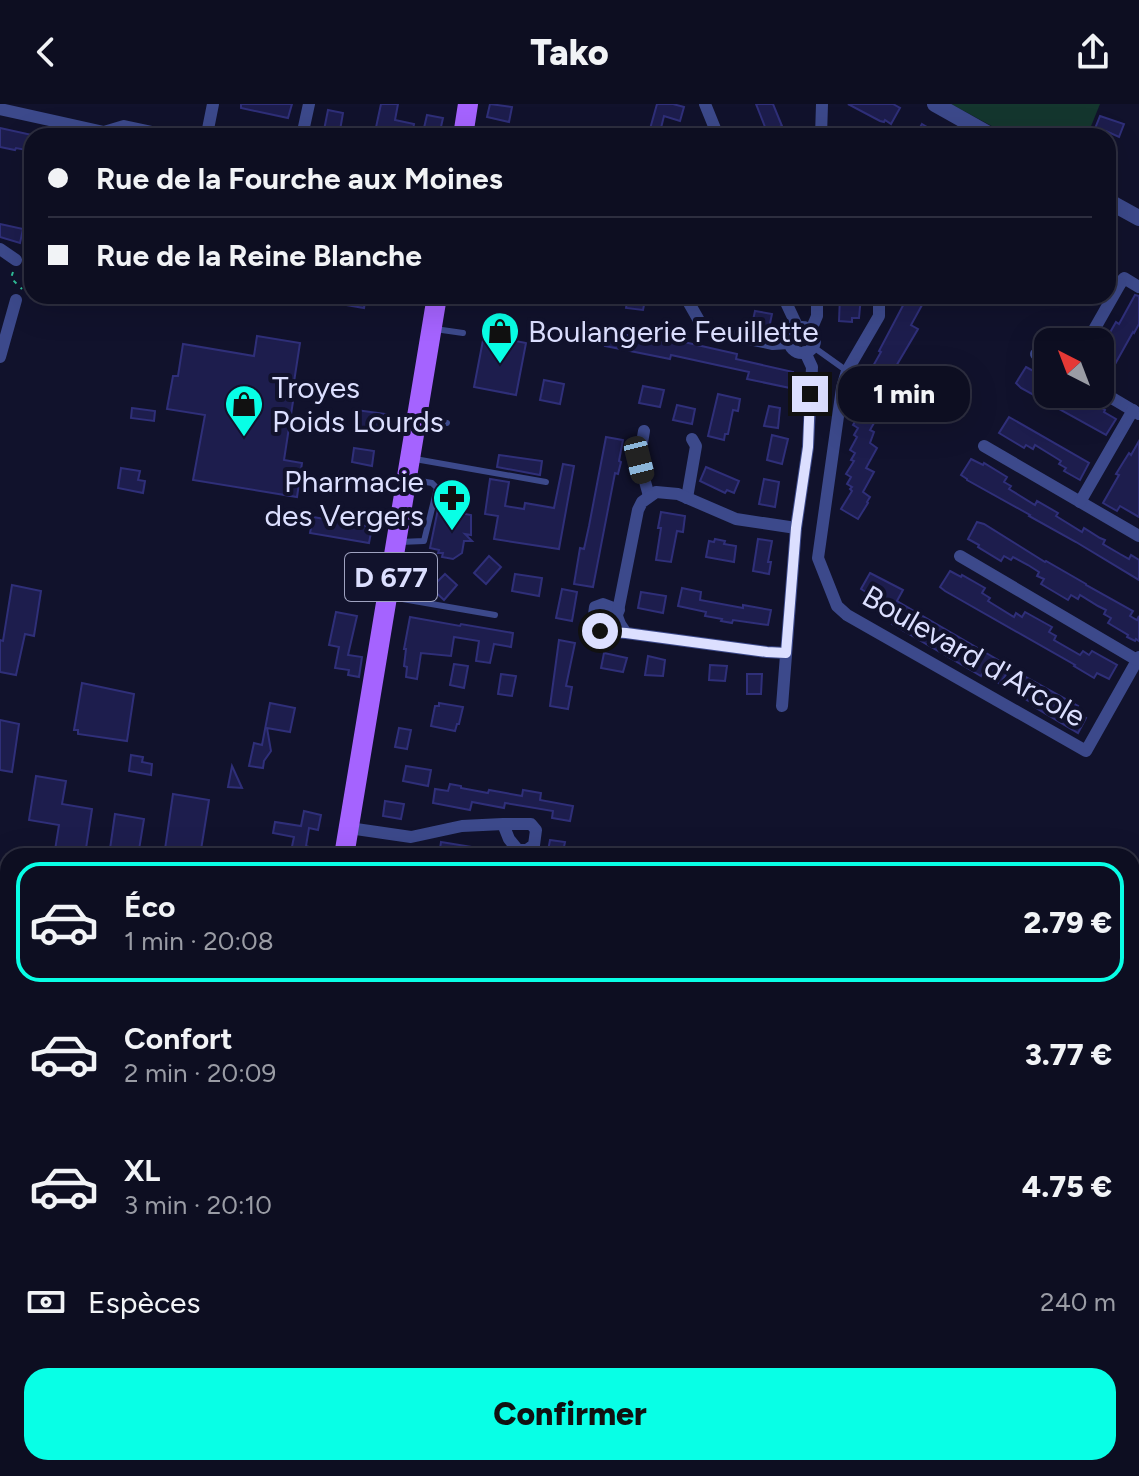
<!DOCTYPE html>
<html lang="fr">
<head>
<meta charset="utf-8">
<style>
  :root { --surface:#0d0e21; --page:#1b1c2e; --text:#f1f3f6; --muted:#9a9ca5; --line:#2d2e3f; --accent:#08ffe6 }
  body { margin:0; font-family:Figtree,sans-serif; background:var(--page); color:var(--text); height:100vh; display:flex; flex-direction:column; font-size:30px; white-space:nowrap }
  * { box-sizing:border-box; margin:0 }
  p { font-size:26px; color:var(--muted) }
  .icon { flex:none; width:44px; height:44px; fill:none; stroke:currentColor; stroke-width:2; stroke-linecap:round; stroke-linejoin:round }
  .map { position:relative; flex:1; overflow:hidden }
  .sheet { position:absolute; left:0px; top:744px; width:1140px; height:628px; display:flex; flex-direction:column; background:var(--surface); border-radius:24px 24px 0 0; box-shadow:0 8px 32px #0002,0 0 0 2px var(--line) }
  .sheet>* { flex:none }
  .banner { position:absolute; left:24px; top:24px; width:1092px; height:176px; border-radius:24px; box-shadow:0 8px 32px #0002,0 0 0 2px var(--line); display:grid; align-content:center; height:176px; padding:0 24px; background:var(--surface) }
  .needle { width:52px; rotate:318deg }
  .fabs { position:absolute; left:1034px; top:224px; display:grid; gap:16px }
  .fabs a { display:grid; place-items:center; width:80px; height:80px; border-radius:16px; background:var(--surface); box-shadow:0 8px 32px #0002,0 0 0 2px var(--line); font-size:40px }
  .end { position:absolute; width:36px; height:36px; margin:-18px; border:10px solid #dcdfff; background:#111; box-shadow:0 0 0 4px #111 }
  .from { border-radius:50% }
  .bubble { position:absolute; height:56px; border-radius:24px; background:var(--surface); box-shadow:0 8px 32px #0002,0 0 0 2px var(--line); font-size:26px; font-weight:800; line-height:56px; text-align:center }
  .car { position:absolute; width:24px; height:48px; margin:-24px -12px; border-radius:10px; box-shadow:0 0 6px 2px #0007; background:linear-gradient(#222 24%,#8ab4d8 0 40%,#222 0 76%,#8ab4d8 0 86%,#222 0) }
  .banner b { display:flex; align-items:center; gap:28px; height:76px; font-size:30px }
  .banner b+b { border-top:2px solid var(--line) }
  .banner i { width:20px; height:20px; background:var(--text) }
  ul { padding:14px 0 0; list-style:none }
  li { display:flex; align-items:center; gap:24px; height:120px; margin:0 16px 12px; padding:0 8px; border:4px solid transparent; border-radius:24px }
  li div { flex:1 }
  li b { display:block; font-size:30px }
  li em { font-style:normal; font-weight:800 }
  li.current { border-color:var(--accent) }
  li>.icon { width:72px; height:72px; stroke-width:1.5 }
  .pay { display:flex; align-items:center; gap:20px; height:88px; padding:0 24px; font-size:30px }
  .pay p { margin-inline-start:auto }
  .button { display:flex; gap:16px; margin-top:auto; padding:16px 24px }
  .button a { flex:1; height:92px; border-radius:24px; background:var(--accent); color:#111; font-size:32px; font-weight:800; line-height:92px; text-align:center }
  header { display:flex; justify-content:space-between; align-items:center; height:104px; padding:0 24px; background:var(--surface); font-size:36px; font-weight:800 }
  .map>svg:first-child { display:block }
  .green { fill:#14362e }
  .water { fill:#0b2f4b }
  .building { fill:#1d1d4d; stroke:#2f2f79; stroke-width:2 }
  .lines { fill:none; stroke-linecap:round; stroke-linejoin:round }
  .path { stroke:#30bf99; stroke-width:2; stroke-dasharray:4 6; stroke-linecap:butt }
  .service { stroke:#3c498b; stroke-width:6 }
  .minor { stroke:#3c498b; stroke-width:12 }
  .tertiary { stroke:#3c498b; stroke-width:16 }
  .primary { stroke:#a563ff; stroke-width:20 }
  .trunk { stroke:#d25de4; stroke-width:22 }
  .route { stroke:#dcdfff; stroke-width:10 }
  .labels { text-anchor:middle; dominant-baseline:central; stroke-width:8; stroke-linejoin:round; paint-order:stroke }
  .shield { fill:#11122c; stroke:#9fa2c0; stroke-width:2 }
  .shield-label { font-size:28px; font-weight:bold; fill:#dcdfff }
  .poi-label { font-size:30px; fill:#dcdfff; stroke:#11122c; text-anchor:start }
  .street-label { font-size:30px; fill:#dcdfff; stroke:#11122c }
</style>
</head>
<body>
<header><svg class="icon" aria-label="back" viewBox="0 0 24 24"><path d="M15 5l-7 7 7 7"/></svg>Tako<svg class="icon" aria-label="share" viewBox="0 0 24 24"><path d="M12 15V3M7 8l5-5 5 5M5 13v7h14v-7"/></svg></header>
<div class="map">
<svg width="1139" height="1372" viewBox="0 0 1139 1372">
  <rect width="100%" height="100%" fill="#11122c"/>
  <polygon class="green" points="951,0 1100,0 1087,32 1010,32"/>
  <polygon class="water" points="1132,1357 1139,1361 1139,1372 1080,1372 1078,1364 1132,1364"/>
  <g class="building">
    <polygon points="241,0 292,0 288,14 241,4"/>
    <polygon points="381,0 398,0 395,16 414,20 412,32 396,32 375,28"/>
    <polygon points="490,0 512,3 509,18 487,13"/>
    <polygon points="657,0 673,0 684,3 680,17 664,12 659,32 648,32"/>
    <polygon points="756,0 773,0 782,22 767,28"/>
    <polygon points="848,0 893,0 900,4 891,20 885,16 884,18 880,17"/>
    <polygon points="328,6 343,9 339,32 327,32 328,27 324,26"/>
    <polygon points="427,11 443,14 440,27 424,24"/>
    <polygon points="1100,12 1124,20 1119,33 1106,27 1104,32 1092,32"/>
    <polygon points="922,20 942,32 915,32"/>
    <polygon points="0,24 32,31 32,47 16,44 15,46 0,43"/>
    <polygon points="0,120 23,125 20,139 0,133"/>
    <polygon points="1135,191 1139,192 1139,220 1134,229 1133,228 1109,271 1108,271 1103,279 1100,278 1100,252 1107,241 1104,239 1116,218 1119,220"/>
    <polygon points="324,192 366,192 364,204 323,197"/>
    <polygon points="628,192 646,192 643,206 626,204"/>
    <polygon points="840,192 861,192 859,214 852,214 852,218 839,217"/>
    <polygon points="908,192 927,192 911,221 918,225 876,296 877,297 875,301 882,305 870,326 874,328 870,339 877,344 866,364 874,368 863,388 870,393 867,398 868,399 858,415 841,405 852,387 850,385 852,383 847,380 851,373 846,370 854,357 851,356 855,349 850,346 857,333 854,331 858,324 853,321 859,311 854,308 862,295 859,293 862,287 860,285 881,248 879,247"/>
    <polygon points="755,207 772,210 769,224 752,221"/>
    <polygon points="609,227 665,239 666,234 737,250 736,255 793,268 790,284 747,275 749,268 671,251 670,255 605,242"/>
    <polygon points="484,231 526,239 516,291 474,283"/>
    <polygon points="257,232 300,239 292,291 294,291 284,356 302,359 297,393 193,376 205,311 167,305 173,272 178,272 183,240 254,252"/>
    <polygon points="1026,263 1041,271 1039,274 1046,278 1044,282 1048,284 1048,290 1066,290 1079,298 1082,293 1105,306 1104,308 1116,315 1106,331 1021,284 1016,279"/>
    <polygon points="544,276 564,280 560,300 540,296"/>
    <polygon points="643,282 664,286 660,303 639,299"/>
    <polygon points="718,290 740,295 738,307 733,306 728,330 725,330 724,336 708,332"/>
    <polygon points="677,301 695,305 692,320 673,316"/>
    <polygon points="769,302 780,304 778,324 764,322"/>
    <polygon points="132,304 155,307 154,317 131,314"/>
    <polygon points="356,306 386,310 382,328 353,323"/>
    <polygon points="1009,313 1089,359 1080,376 1064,367 1066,364 1059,360 1061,357 1053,352 1035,341 1033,345 1026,341 1024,344 999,329"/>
    <polygon points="772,331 788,335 782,360 767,356"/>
    <polygon points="606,333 623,336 619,357 621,358 618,370 615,369 593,483 574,480 580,444 584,445 589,422"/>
    <polygon points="1139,337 1139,413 1120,402 1117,407 1103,399 1119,371 1116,370 1124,357 1129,349 1131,351"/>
    <polygon points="354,344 374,347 372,362 352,358"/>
    <polygon points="499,351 542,357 540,371 497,363"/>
    <polygon points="971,355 983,361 984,359 1007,373 1004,378 1011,382 1009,385 1035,401 1037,397 1058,409 1056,412 1082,428 1084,424 1100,434 1105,436 1103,440 1120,450 1129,455 1131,451 1139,456 1139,476 1076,438 1029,412 1030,411 967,376 967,375 961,371"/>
    <polygon points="563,360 574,362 559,445 494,435 498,412 485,410 490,375 509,378 505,402 524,405 525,399 554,404"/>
    <polygon points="706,363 739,377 734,389 727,386 725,389 700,377"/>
    <polygon points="121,364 140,367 138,376 145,377 143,389 118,384"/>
    <polygon points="764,375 779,378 775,403 759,400"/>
    <polygon points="438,405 471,411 471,431 465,430 472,437 464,437 462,449 453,455 442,453 443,449 438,449 439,446 430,444"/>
    <polygon points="661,408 685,412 683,428 677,427 671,458 656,456 661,424 658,424"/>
    <polygon points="313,413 372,423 369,439 310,429"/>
    <polygon points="977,418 984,420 1045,458 1046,457 1086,480 1086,481 1133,507 1130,512 1137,516 1139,512 1139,537 1136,535 1135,537 1127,533 1128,531 1108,519 1111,514 1104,510 1106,506 1098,502 1080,491 1078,495 1071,491 1068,496 1041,480 1044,475 1037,472 1039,468 1028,461 1013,453 1011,456 1004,452 1001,457 978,443 979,441 968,435"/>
    <polygon points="715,435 725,437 724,440 736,442 734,458 706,453 709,437 714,438"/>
    <polygon points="758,435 772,437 768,458 771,458 769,470 753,467"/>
    <polygon points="489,452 501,463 486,480 474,469"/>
    <polygon points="950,467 961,473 962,471 985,484 982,489 990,494 988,497 1014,513 1016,509 1022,513 1025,508 1052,523 1049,528 1056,532 1054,536 1080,551 1083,547 1089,551 1092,547 1117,561 1109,575 1097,569 1094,574 1074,562 1075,561 945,487 940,483"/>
    <polygon points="870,469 903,486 897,497 1005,560 1005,561 1010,564 1000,580 982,570 981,572 974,568 892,520 894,515 887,511 891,505 878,498 879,496 861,485"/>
    <polygon points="445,470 457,481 444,496 431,484"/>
    <polygon points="515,470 542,474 539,492 512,487"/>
    <polygon points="12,481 41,487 34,532 25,530 16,571 0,568 0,536 3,537"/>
    <polygon points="682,484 701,488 700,496 743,504 743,501 771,506 768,521 733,516 732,519 721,517 722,515 705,512 706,508 678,502"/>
    <polygon points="562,485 577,488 572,517 556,514"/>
    <polygon points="641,488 666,492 663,509 638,504"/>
    <polygon points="336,508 357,512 348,551 362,553 359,573 348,571 349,566 335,564 339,543 329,541"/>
    <polygon points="410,513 460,522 461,520 513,529 511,543 494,540 490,559 476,557 479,537 454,533 451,552 421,549 417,575 406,573 407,563 404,562 406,545 404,545"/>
    <polygon points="559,536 575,539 566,582 572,583 568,605 550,602"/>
    <polygon points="604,549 627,554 623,568 601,564"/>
    <polygon points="648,552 665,556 663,572 645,571"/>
    <polygon points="454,560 468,562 464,584 450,581"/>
    <polygon points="710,561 727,562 725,577 709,576"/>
    <polygon points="501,570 516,572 512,592 498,590"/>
    <polygon points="747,570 762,570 761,590 747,590"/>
    <polygon points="1026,573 1078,602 1075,608 1086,614 1078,629 1033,602 1034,600 1016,590"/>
    <polygon points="82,579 134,590 127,637 78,630 78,626 74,626"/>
    <polygon points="270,599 295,604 290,628 267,624 271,647 264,657 263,664 249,662 254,639 262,641"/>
    <polygon points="439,599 463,603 459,620 457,620 455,627 431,622 435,602 439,602"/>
    <polygon points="0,616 19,620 12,668 0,666"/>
    <polygon points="399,624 411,626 407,645 395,643"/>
    <polygon points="131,651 143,653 142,658 152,660 151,671 129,667"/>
    <polygon points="232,662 242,684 228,683"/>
    <polygon points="406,662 431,666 428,682 403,677"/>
    <polygon points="36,672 66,677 62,700 92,705 85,751 55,746 59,721 29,716"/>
    <polygon points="450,680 461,682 461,684 488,689 489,686 522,692 523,686 541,689 540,696 573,702 570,717 552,714 553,707 505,699 504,704 472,698 470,706 433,699 435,685 448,687"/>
    <polygon points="173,690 209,696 200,752 164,752"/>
    <polygon points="385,697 404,700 401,715 383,712"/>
    <polygon points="304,707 321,711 318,726 309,724 306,742 309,743 307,752 290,752 294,733 273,729 275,718 301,722"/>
    <polygon points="115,710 144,715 138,752 109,752"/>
    <polygon points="550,736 565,738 562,752 547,752"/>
    <polygon points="441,738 497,747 497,752 439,752"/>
  </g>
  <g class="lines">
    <polyline class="path" points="13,168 11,174 22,185"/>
    <g class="service">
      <polyline points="435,225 463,229"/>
      <polyline points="812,242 847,267"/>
      <polyline points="420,314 447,319"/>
      <polyline points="415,355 546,378"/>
      <polyline points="400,438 424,437 437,384 432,379 409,375"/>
      <polyline points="391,493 495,511"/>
      <polyline points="1132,1251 1139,1255"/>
      <polyline points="1132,1338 1139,1343"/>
      <polyline points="774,1364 776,1372"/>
      <polyline points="882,1364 893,1372"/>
      <polyline points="1012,1364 1026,1372"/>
      <polyline points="954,1372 959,1364"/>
      <polyline points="1002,1372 1006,1364"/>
    </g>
    <g class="minor">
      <polyline points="705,0 718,32"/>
      <polyline points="0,5 104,28 104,32"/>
      <polyline points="104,28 124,22 171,32"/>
      <polyline points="203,32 208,25 213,0"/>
      <polyline points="302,32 309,0"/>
      <polyline points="821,32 822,0"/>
      <polyline points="0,145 16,156"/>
      <polyline points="1108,172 1120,180 1124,174 1139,183"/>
      <polyline points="685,192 701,220 710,227 773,240 789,239"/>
      <polyline points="783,192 798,224"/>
      <polyline points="879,192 879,212 847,267 842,284 818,454 837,502 847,511 1086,647 1139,553"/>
      <circle cx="802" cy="236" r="13"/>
      <polyline points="811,226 817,212 817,192"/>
      <polyline points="1087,238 1120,180"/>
      <polyline points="1036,250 1048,257"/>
      <polyline points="0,253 16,196"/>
      <polyline points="1100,287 1139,310"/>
      <polyline points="644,327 639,356 649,392"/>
      <polyline points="984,342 1139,432"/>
      <polyline points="687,394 696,342 692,335"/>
      <polyline points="1080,398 1133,306"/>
      <polyline points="960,452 1137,556"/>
      <polyline points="619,506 603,500 595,503 593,518 600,527 626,529"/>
      <polyline points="786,549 767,548 626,529 620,520 617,512 638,406 642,398 656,388 678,390 736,415 796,424"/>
      <polyline points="782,602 796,424 808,343 812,263 805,248"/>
      <polyline points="349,724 411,733 462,722 503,720 531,720 536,726 534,741 527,746 518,746 509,735 503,720"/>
      <polyline points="0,773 8,774"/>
      <polyline points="0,1237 3,1238 0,1242"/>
      <polyline points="734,1364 741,1372"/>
    </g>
    <g class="tertiary">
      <polyline points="935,0 992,32"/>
      <polyline points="1108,97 1139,114"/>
    </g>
    <g class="primary">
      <polyline points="463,32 468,0"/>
      <polyline points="344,752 437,192"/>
      <polyline points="1132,937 1139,932"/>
      <polyline points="242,1372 243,1364"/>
    </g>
    <g class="trunk">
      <polyline points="0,1141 8,1142"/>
      <polyline points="0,1174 8,1176"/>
    </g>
  </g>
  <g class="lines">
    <polyline class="route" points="600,527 626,529 767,548 786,549 796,424 808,343 810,290"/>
  </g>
  <defs>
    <symbol id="shop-pin" viewBox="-11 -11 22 30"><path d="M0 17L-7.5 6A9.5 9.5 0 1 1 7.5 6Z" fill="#08ffe6" stroke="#11122c"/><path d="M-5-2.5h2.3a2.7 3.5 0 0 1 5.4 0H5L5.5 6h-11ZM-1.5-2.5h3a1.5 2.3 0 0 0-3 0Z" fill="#111"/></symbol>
    <symbol id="pharmacy-pin" viewBox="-11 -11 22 30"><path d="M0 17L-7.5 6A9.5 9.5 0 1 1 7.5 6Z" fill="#08ffe6" stroke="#11122c"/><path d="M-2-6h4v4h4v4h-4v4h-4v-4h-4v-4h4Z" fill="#111"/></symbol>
  </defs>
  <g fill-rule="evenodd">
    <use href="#shop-pin" x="478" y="205" width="44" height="60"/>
    <use href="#shop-pin" x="222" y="278" width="44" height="60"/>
    <use href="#pharmacy-pin" x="430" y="372" width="44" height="60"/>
  </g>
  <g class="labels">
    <rect class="shield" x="345" y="449" width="92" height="48" rx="6"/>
    <g class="shield-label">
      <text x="391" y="473">D 677</text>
    </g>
    <g class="poi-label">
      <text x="528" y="227">Boulangerie Feuillette</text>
      <text x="272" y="283">Troyes<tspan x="272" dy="34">Poids Lourds</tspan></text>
      <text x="424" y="377" text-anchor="end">Pharmacie<tspan x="424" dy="34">des Vergers</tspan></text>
    </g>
    <g class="street-label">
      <text transform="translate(974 552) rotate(30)">Boulevard d'Arcole</text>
    </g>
  </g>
</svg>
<div class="fabs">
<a><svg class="needle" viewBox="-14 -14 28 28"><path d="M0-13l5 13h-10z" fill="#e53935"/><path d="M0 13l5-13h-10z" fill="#9a9ca5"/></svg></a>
</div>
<i class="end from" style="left:600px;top:527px"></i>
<i class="end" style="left:810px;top:290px"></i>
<div class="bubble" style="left:838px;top:262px;width:132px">1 min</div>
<i class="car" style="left:639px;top:356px;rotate:166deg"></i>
<div class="banner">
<b><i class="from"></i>Rue de la Fourche aux Moines</b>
<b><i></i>Rue de la Reine Blanche</b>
</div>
<section class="sheet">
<ul>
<li class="current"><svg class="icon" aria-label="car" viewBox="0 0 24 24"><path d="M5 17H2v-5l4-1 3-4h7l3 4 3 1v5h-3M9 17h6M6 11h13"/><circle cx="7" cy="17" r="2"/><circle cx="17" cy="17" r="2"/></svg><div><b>Éco</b><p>1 min · 20:08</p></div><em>2.79 €</em></li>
<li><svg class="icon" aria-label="car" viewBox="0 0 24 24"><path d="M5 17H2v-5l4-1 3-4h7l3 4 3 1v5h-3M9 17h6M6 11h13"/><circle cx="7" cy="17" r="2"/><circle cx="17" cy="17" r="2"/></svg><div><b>Confort</b><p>2 min · 20:09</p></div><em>3.77 €</em></li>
<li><svg class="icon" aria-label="car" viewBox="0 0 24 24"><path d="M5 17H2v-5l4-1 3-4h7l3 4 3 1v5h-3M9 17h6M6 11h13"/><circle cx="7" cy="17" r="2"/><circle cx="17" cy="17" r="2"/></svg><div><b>XL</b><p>3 min · 20:10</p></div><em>4.75 €</em></li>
</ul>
<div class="pay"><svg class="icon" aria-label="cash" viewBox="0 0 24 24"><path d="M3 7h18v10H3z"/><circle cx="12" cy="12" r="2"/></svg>Espèces<p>240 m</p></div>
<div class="button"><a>Confirmer</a></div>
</section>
</div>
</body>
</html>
